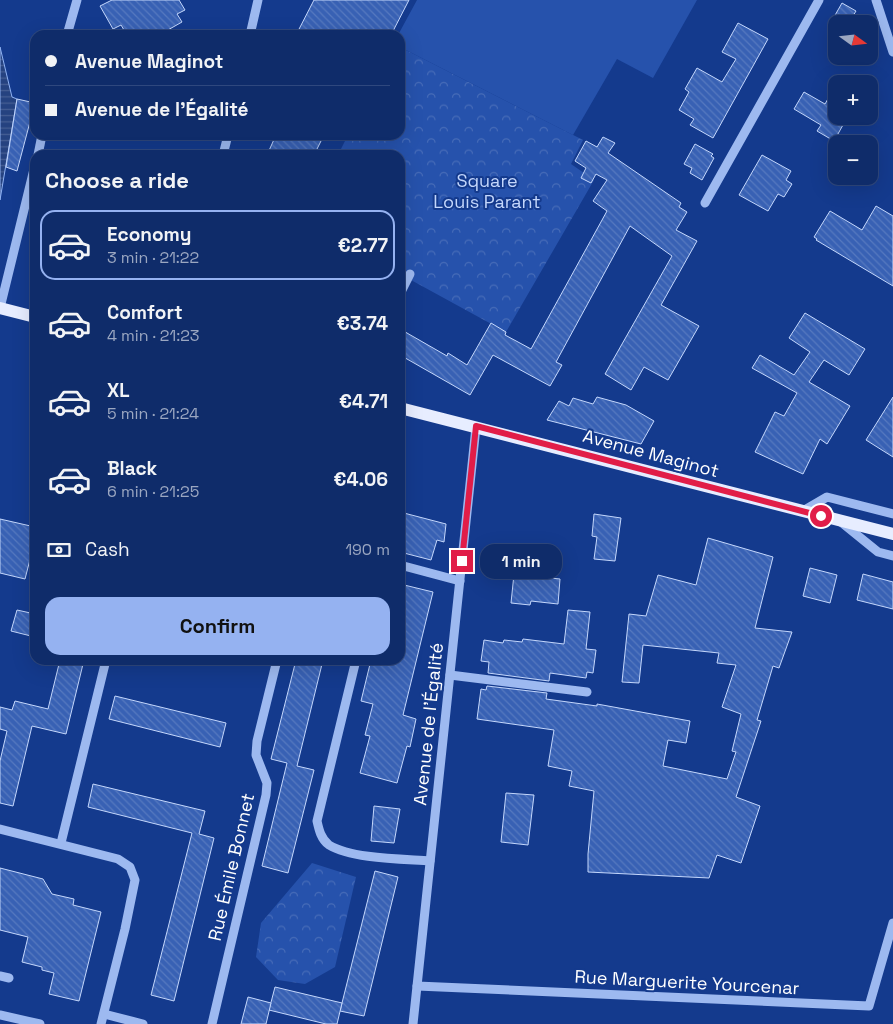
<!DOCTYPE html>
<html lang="en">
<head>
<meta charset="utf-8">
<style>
  :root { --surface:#0f2c6a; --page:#183470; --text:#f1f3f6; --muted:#9ba7c1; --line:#2f487e; --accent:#95b2f1 }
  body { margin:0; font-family:"Space Grotesk",sans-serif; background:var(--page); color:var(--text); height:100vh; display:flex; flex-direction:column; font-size:19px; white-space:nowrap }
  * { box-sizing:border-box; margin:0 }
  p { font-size:16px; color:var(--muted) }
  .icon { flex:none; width:28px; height:28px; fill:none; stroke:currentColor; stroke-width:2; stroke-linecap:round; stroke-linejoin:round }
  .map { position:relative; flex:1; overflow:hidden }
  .drawer { position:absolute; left:30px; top:150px; width:375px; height:515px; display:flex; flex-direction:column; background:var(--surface); border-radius:15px; box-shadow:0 5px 20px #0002,0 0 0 1px var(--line) }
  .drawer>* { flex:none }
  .hud { position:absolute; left:30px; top:30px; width:375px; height:110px; border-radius:15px; box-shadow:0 5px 20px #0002,0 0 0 1px var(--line); display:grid; align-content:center; height:110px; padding:0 15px; background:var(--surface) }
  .needle { width:32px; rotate:105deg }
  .tools { position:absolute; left:828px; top:15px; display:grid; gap:10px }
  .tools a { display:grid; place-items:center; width:50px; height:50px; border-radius:10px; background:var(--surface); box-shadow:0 5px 20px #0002,0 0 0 1px var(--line); font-size:25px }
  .end { position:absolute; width:22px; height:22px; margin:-11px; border:6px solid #e11d48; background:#fff; box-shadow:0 0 0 2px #fff }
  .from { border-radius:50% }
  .bubble { position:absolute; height:35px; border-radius:15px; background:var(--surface); box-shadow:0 5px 20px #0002,0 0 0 1px var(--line); font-size:16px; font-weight:700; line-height:35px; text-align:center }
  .hud b { display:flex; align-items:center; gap:18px; height:48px; font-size:19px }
  .hud b+b { border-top:1px solid var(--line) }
  .hud i { width:12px; height:12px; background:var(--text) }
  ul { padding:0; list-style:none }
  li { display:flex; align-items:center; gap:15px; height:70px; margin:0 10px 8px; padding:0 5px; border:2px solid transparent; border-radius:15px }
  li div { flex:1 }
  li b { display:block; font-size:19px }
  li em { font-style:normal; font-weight:700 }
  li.current { border-color:var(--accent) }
  li>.icon { width:45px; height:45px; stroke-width:1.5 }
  h2 { padding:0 15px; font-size:22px; line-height:60px }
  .pay { display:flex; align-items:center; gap:12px; height:55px; padding:0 15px; font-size:19px }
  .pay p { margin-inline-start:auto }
  .action { display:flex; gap:10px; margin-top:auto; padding:10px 15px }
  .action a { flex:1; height:58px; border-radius:15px; background:var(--accent); color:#111; font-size:20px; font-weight:700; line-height:58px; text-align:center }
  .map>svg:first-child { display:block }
  .forest { fill:url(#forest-crowns) }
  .garden { fill:#2652ac }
  .water { fill:url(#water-rules); stroke:#8fb2f3 }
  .building { fill:url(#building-back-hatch); stroke:#c4d7fc }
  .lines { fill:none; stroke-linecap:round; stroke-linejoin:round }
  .minor { stroke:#9db9f0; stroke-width:9 }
  .major { stroke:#e7edff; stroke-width:12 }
  .route { stroke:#e11d48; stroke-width:6 }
  .labels { text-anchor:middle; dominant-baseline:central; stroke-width:4; stroke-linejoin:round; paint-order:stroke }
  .park-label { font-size:18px; fill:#c4d7fc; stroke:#143a8d }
  .street-label { font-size:18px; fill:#fff; stroke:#143a8d }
</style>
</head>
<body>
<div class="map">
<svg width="893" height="1024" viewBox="0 0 893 1024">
  <defs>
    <pattern id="forest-crowns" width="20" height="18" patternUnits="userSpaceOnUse" patternTransform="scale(1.25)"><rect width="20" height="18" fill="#2652ac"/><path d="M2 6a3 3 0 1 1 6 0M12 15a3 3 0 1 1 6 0" fill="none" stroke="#476cb8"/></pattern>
    <pattern id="water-rules" width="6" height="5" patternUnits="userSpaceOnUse" patternTransform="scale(1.25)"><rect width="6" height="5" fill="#254280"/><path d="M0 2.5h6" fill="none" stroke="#465e93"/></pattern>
    <pattern id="building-back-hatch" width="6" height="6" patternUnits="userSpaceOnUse" patternTransform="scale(1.25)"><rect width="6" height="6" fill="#3861b4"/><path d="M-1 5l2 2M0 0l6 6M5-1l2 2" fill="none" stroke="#5679bf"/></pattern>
  </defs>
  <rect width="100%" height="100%" fill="#143a8d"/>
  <g class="forest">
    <polygon points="400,47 583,140 571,164 594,180 506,332 400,274 400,155 338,155 348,135 400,135"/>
    <polygon points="312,863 356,877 335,967 305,984 278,980 256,957 261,923"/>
  </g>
  <polygon class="garden" points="417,0 697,0 653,78 617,59 573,135 400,47 400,35 398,35"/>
  <polygon class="water" points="0,47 12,97 17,99 0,200"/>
  <g class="building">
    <polygon points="112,0 179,0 185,10 177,14 182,22 159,35 127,35 121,25 113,29 100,6"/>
    <polygon points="314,0 409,0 391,35 296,35"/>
    <polygon points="842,3 856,11 848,24 830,24"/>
    <polygon points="738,23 768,39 713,138 690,125 694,119 679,110 689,92 685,89 697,68 722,82 736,59 722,52"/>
    <polygon points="836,85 836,116 848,116 834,141 817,131 821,125 794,109 804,92 825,104"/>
    <polygon points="17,99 35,103 17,171 6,167"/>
    <polygon points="276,135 296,135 306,140 308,135 313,135 322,139 314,155 267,155"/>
    <polygon points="603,137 615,143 608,153 681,203 679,207 687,212 676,230 697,241 661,305 699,326 668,380 644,367 631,390 605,374 672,256 630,226 556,362 562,365 550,386 493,355 470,395 400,355 400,329 447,356 448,353 467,365 491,323 506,332 505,335 531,349 607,211 593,201 607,180 596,174 591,183 581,178 586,168 575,161 586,141 597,147"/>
    <polygon points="695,144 713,154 711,156 714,158 702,180 690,173 692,168 684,164"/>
    <polygon points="762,155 791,171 786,180 792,184 784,197 778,194 768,211 739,195"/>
    <polygon points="876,206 893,216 893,286 816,240 817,239 814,237 830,211 862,230"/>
    <polygon points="805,313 865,349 849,375 824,360 809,382 850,406 827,444 820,439 803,474 755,452 775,412 784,416 797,393 752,368 760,355 794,375 810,352 789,338"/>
    <polygon points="597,397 626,405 654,421 641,444 547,420 559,401 569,406 573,398 593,404"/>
    <polygon points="893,397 893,457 866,440"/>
    <polygon points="400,512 446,524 444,542 437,540 431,560 400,552"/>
    <polygon points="594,514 621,518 615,561 594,559 597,537 592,536"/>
    <polygon points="0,519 35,527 35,540 25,579 0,573"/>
    <polygon points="708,538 773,557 755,628 792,632 779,668 773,666 757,720 761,721 736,797 760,806 741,863 717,855 709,878 588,872 588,854 594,791 569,786 572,771 548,766 554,730 477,719 481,689 486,690 487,686 547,693 546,699 597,706 597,704 690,721 686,743 668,740 663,766 727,779 736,752 732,751 741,714 722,707 736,665 717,663 719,653 643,645 639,683 622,682 629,614 646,616 658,575 696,585"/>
    <polygon points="810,568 837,575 830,603 803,596"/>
    <polygon points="514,574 560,579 558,604 531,601 530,605 511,603"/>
    <polygon points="863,574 893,582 893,609 857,600"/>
    <polygon points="400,584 433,592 403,715 416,719 410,747 407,746 397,783 360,773 370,736 365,735 373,704 361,701 371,660 400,660"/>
    <polygon points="17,610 35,614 35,637 11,631"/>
    <polygon points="568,610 590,612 586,649 596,650 593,673 587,672 586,678 550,673 549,681 488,673 489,662 481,661 484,640 503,643 504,640 522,642 523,639 564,644"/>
    <polygon points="60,660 84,660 66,734 32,726 13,806 0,803 0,761 7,731 0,729 0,707 12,710 15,701 48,709"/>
    <polygon points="296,660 323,660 297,766 314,770 288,873 262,866 287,763 271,759"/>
    <polygon points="115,696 226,723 220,747 109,719"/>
    <polygon points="93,784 205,811 199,834 214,838 174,1001 151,995 192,833 88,807"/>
    <polygon points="506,793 534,795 528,845 501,842"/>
    <polygon points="374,806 400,809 394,843 371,841"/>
    <polygon points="0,868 43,879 52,894 74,899 73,905 101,912 79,1001 49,994 54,973 42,970 42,967 22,962 28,937 0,930"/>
    <polygon points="375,871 398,877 364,1016 340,1011"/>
    <polygon points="275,987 342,1003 337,1024 326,1024 269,1010"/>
    <polygon points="248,997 271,1003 266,1024 241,1024"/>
  </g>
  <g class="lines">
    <g class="minor">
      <polyline points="876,0 893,52"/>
      <polyline points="67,35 77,0"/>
      <polyline points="250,35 258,0"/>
      <polyline points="38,155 42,135"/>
      <polyline points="223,155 228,135"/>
      <polyline points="705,203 819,0"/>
      <polyline points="400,294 410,274"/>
      <polyline points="0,308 35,165"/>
      <polyline points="803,511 827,497 893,514"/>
      <polyline points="841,522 878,552 893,556"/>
      <polyline points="400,565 460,581"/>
      <path d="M 356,660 L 317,821 C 319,830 321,839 329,845 C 352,859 403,859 430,861"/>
      <polyline points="450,675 587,692"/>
      <polyline points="0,829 118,859 130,867 135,880 125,929 101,1024"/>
      <polyline points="61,843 106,660"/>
      <polyline points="0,976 9,978"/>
      <polyline points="417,986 869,1006 893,923"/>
      <polyline points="104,1014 143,1024"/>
      <polyline points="0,1015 40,1024"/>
      <polyline points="212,1024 266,795 267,783 256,755 257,741 277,660"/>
      <polyline points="413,1024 476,427"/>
    </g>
    <g class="major">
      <polyline points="0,308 35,317"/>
      <polyline points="400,408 893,534"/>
    </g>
  </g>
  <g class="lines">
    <polyline class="route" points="462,561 476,426 821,516"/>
  </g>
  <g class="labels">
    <g class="park-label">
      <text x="487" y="180">Square<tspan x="487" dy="21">Louis Parant</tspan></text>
    </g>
    <g class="street-label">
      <text transform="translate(651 453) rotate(15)">Avenue Maginot</text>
      <text transform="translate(428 724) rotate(-84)">Avenue de l'Égalité</text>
      <text transform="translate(231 867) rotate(-77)">Rue Émile Bonnet</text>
      <text transform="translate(687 982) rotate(3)">Rue Marguerite Yourcenar</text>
    </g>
  </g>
</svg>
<div class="tools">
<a><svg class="needle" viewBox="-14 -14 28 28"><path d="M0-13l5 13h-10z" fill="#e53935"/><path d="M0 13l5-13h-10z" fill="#9ba7c1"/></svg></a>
<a>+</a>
<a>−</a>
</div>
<i class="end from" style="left:821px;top:516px"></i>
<i class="end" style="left:462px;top:561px"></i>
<div class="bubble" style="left:480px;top:544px;width:82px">1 min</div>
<div class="hud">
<b><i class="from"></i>Avenue Maginot</b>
<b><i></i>Avenue de l'Égalité</b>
</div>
<section class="drawer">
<h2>Choose a ride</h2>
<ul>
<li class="current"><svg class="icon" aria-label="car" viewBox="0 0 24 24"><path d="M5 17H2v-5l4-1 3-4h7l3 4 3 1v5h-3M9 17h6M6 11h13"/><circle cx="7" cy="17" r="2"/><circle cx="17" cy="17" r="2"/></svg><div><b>Economy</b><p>3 min · 21:22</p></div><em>€2.77</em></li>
<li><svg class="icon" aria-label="car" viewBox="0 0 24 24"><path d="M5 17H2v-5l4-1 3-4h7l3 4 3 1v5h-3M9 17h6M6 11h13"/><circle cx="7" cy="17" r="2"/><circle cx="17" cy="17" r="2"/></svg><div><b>Comfort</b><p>4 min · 21:23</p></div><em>€3.74</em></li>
<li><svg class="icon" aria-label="car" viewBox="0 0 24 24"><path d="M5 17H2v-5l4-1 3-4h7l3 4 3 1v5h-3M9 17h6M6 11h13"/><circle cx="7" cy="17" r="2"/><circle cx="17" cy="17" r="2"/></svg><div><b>XL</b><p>5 min · 21:24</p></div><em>€4.71</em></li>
<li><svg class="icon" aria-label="car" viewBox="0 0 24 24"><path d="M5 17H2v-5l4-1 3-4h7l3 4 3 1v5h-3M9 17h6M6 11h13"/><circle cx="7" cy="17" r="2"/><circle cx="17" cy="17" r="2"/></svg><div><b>Black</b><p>6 min · 21:25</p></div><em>€4.06</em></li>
</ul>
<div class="pay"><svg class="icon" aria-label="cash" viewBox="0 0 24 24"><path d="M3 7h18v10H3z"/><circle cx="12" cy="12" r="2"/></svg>Cash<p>190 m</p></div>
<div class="action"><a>Confirm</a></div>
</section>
</div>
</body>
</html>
